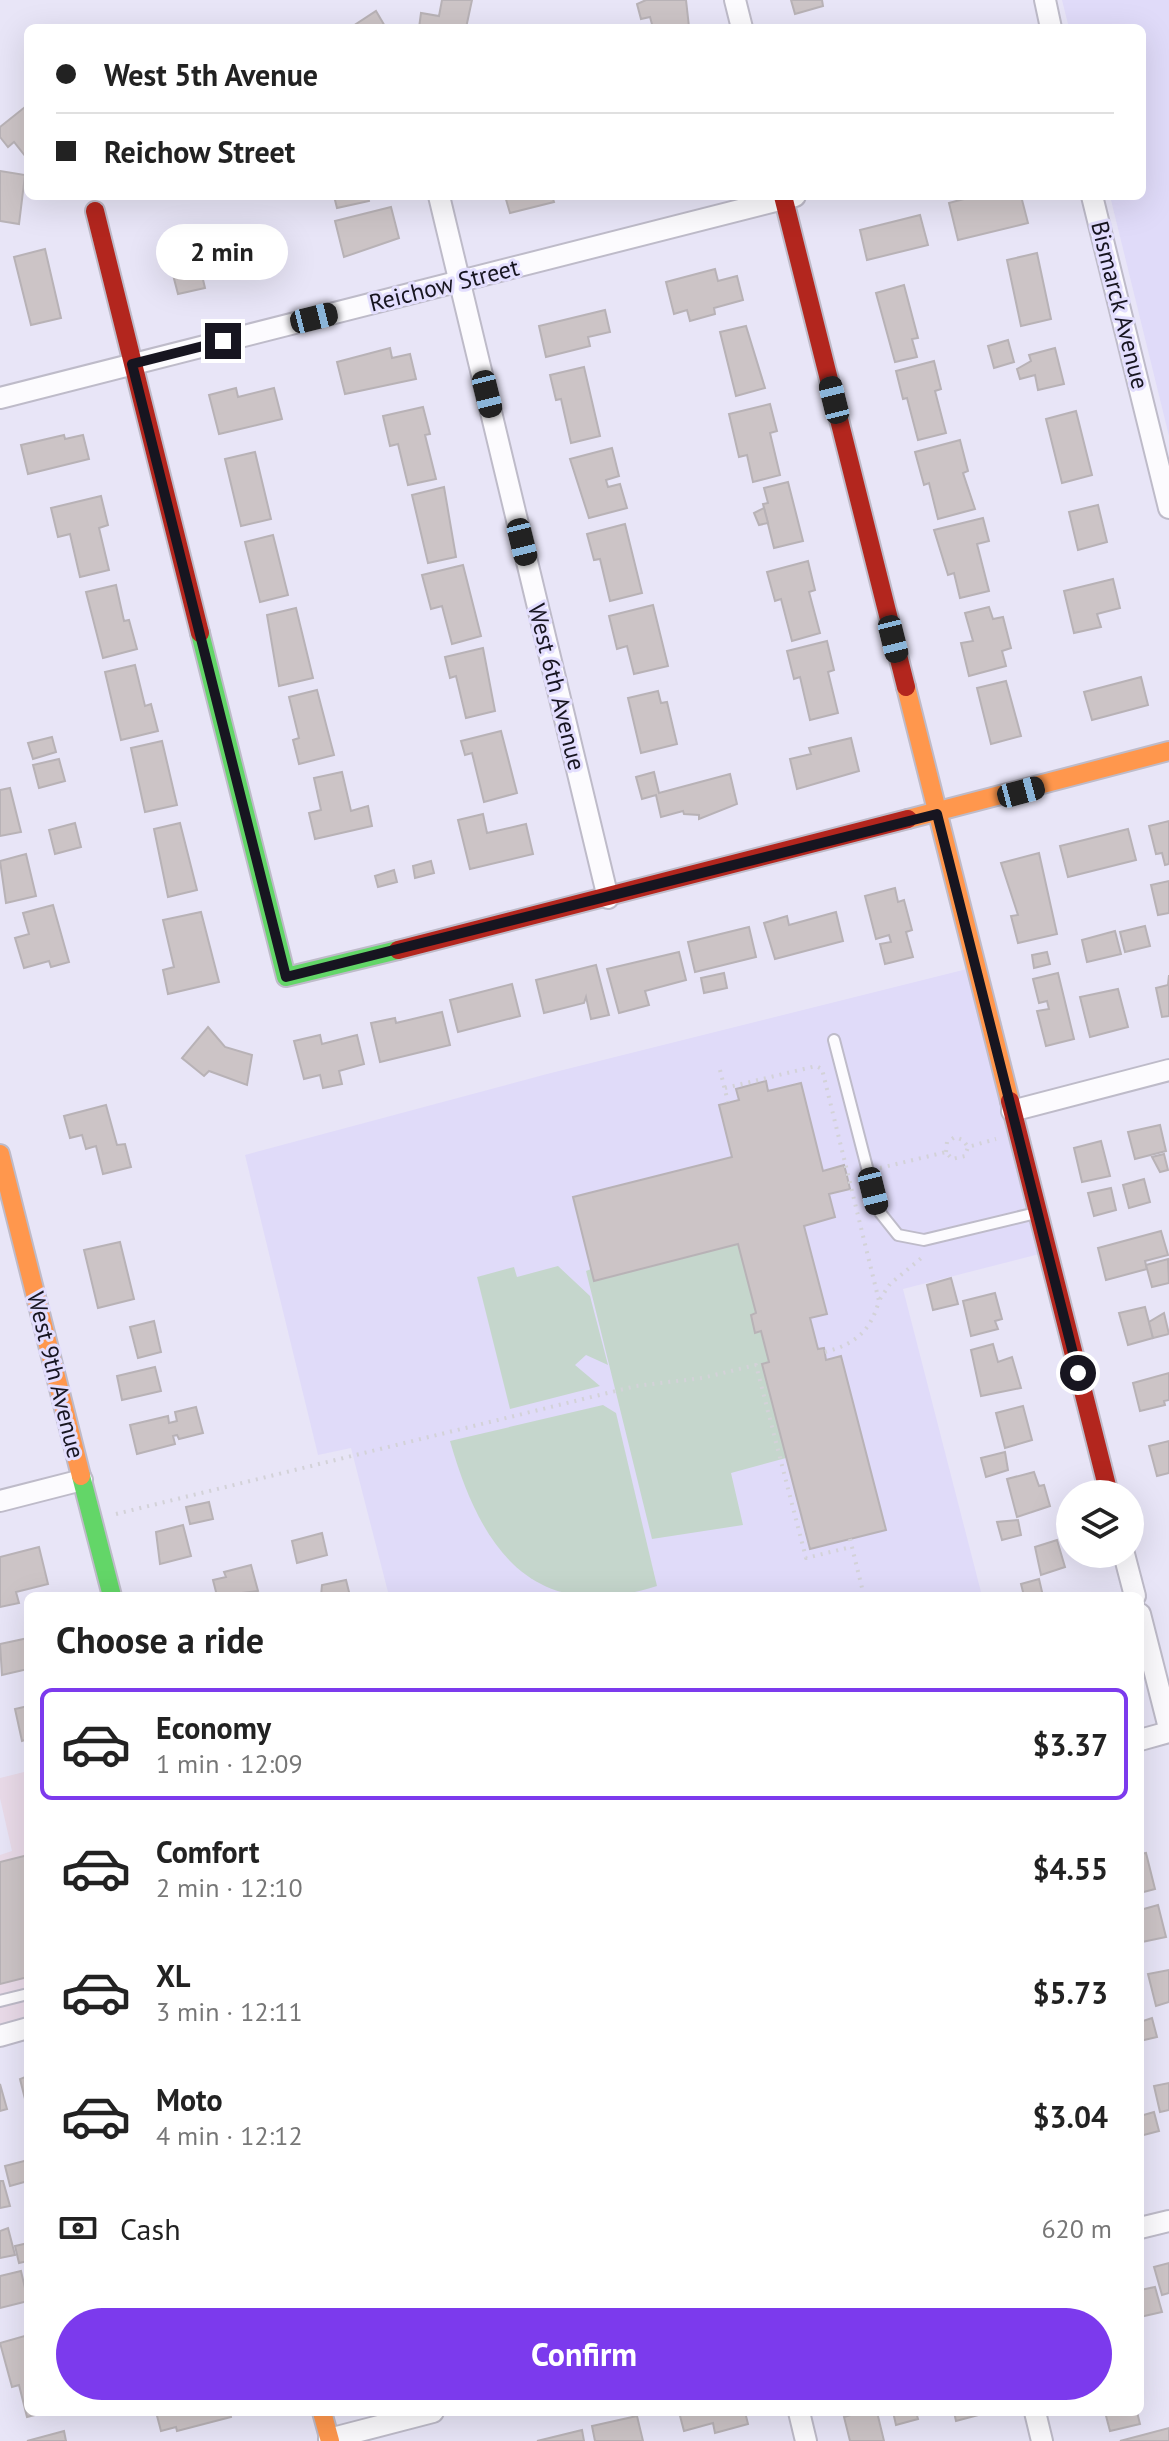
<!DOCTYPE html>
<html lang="en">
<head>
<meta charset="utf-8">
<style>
  :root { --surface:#fff; --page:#f2f2f2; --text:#222; --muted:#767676; --line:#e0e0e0; --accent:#7c3aed }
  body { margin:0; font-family:"PT Sans",sans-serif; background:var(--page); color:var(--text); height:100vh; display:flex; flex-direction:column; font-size:30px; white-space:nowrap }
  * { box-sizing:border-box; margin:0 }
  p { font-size:26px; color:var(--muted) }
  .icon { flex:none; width:44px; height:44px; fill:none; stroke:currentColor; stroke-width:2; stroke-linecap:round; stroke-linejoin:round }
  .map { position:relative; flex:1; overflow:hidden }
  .sheet { position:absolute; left:24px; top:1592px; width:1120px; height:824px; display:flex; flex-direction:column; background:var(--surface); border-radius:12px; box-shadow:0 8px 32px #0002 }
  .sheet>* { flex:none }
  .guide { position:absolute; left:24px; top:24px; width:1122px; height:176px; border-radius:12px; box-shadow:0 8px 32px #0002; display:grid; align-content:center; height:176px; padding:0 32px; background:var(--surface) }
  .fabs { position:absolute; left:1056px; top:1480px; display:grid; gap:16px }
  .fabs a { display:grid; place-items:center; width:88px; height:88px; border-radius:50%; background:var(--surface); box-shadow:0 8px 32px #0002; font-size:40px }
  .end { position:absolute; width:36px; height:36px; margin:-18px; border:10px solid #171520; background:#fff; box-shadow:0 0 0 4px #fff }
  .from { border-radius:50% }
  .bubble { position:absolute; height:56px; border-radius:28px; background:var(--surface); box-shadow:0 8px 32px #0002; font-size:26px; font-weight:600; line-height:56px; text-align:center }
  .car { position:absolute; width:24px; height:48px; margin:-24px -12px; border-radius:10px; box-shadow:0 0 6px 2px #0007; background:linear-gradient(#222 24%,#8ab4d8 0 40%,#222 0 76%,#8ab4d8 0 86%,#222 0) }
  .guide b { display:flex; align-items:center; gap:28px; height:76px; font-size:30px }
  .guide b+b { border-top:2px solid var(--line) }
  .guide i { width:20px; height:20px; background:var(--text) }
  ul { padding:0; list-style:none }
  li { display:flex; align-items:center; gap:24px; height:112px; margin:0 16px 12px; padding:0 16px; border:4px solid transparent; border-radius:12px }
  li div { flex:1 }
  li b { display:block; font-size:30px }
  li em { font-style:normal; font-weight:600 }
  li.current { border-color:var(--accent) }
  li>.icon { width:72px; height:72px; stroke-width:1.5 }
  h2 { padding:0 32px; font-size:36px; line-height:96px }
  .pay { display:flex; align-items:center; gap:20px; height:88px; padding:0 32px; font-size:30px }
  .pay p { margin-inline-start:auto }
  .action { display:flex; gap:16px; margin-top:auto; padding:16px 32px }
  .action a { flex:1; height:92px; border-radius:48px; background:var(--accent); color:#fff; font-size:32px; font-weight:600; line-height:92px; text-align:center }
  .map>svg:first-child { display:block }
  .commercial { fill:#e9dae8 }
  .built { fill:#e0dbf9 }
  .green { fill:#c5d6cc }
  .building { fill:#ccc4c6; stroke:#b8b2b6; stroke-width:2 }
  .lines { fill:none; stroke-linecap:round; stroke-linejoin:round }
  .lane-casing { stroke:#bebbc9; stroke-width:14 }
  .street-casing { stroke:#bebbc9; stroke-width:24 }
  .fast-casing { stroke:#bebbc9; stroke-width:22 }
  .slow-casing { stroke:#bebbc9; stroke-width:22 }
  .jam-casing { stroke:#bebbc9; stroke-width:22 }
  .path { stroke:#d3d2d8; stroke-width:4; stroke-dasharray:2 6; stroke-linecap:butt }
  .lane { stroke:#fcfbfe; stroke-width:10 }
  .street { stroke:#fcfbfe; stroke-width:20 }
  .fast { stroke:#63d668; stroke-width:18 }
  .slow { stroke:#ff974d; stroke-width:18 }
  .jam { stroke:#b3261e; stroke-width:18 }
  .route { stroke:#171520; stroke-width:10 }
  .labels { text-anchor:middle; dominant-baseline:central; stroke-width:6; stroke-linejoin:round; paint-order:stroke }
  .street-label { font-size:24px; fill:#171520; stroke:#e3defe }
</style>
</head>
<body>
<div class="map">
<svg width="1169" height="2441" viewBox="0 0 1169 2441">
  <rect width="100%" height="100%" fill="#e8e5f7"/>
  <polygon class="commercial" points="28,1771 28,2028 0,2035 0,1855 12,1851 0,1798 0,1778"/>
  <g class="built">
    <polygon points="1062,0 1169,0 1169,436 1110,196 1142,196 1142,28 1069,28"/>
    <polygon points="975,967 1047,1252 903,1289 982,1596 389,1596 351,1448 318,1455 245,1155 547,1074"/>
  </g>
  <g class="green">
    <polygon points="738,1244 756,1313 751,1315 755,1332 761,1331 769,1362 762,1364 786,1458 731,1473 743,1525 652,1539 586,1271 591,1269 595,1281"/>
    <polygon points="558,1266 590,1296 608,1365 586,1355 575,1365 600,1386 510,1409 477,1277 514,1267 517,1277"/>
    <path d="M 603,1405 L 616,1413 L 657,1586 C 533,1625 481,1550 450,1441 Z"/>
  </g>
  <g class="building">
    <polygon points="442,0 472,0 466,28 419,28 421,13 439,16"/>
    <polygon points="646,0 686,0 689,27 653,28 650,17 641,19 637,4"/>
    <polygon points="791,0 822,0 823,6 795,14"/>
    <polygon points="376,11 386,28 350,28"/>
    <polygon points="25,107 28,110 26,157 14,142 8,147 0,137 0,127"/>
    <polygon points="0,171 25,175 19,224 0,221"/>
    <polygon points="334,196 368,196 369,201 337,208"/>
    <polygon points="505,196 552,196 554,202 510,213"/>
    <polygon points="975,196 1021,196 1028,223 958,240 949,203"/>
    <polygon points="391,207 399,238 344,257 335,221"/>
    <polygon points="920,215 928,245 867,260 860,230"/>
    <polygon points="226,229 237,272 211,278 209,269 201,271 205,288 178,294 165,244"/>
    <polygon points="45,249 61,318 31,325 14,257"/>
    <polygon points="1037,253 1051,319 1021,326 1007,260"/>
    <polygon points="715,269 718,281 737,276 743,300 714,308 715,314 690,321 687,310 674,314 666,282"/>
    <polygon points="904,285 918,338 912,339 917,357 895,362 876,293"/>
    <polygon points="605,310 610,332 588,337 590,346 546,357 539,326"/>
    <polygon points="746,326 765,388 736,396 720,332"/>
    <polygon points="1008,340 1014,362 994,368 988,346"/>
    <polygon points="390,348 392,358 410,354 416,379 345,394 337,362"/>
    <polygon points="1055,348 1064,384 1038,390 1035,375 1020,379 1017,369 1031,361 1029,355"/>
    <polygon points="934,361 941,389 935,391 946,433 918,440 907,398 903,399 896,371"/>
    <polygon points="584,367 600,436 571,443 561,399 556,400 550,375"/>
    <polygon points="236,388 238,397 274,388 282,419 219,434 209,395"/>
    <polygon points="770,404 777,431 770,433 780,475 753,482 747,455 739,457 729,414"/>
    <polygon points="423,407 430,434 425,435 436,479 408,485 398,444 390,446 383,416"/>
    <polygon points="1076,411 1092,475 1062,483 1046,419"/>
    <polygon points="64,435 65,439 83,435 89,459 28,474 21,445"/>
    <polygon points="960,440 968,471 963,473 975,509 938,519 929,483 924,485 915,452"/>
    <polygon points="612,448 619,476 606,480 608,487 620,484 627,508 589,518 570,459"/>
    <polygon points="255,452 271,519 241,526 225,459"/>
    <polygon points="788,482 803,541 774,548 763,504 768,503 764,488"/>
    <polygon points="444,487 456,557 428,563 412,495"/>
    <polygon points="101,496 108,525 99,528 109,570 80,577 70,534 58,537 51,508"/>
    <polygon points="1098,505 1107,542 1078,550 1069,512"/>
    <polygon points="764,508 768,523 759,525 754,513"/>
    <polygon points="983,518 989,541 977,544 989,591 960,598 954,573 948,575 934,530"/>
    <polygon points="625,524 642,593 610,601 600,559 594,560 587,534"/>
    <polygon points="273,535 288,595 260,602 245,542"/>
    <polygon points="808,561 815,590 809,592 820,633 792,641 781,599 775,601 767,572"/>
    <polygon points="463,565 481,636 452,644 442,606 431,609 422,575"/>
    <polygon points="1113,579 1120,608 1097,614 1101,627 1074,633 1064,591"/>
    <polygon points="116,585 124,621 129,620 137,649 103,658 86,592"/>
    <polygon points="653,605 668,666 634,674 627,646 617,649 609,616"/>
    <polygon points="989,607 993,619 1003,617 1011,648 1002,651 1006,666 969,676 961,643 973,641 965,613"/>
    <polygon points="296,608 313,678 279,686 267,615"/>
    <polygon points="827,641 834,670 828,672 838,713 810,720 800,677 794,679 787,651"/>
    <polygon points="483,648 495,711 466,718 456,676 450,678 445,657"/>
    <polygon points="135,665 145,706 151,704 158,731 121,740 105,672"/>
    <polygon points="1141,677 1148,705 1092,720 1084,692"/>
    <polygon points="1006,681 1021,736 991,744 977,688"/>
    <polygon points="317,690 334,755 299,764 293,740 299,738 289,697"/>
    <polygon points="658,691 661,703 667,702 677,744 641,753 628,698"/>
    <polygon points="501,731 517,793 484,802 472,753 465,755 461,741"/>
    <polygon points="52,737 56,752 33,759 28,743"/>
    <polygon points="851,738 859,771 797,789 790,759 811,754 809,748"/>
    <polygon points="162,741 177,805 145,812 131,748"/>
    <polygon points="59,759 65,781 39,788 33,765"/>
    <polygon points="342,772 351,811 368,806 372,826 315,839 309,813 321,810 314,778"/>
    <polygon points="654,772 659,793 730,774 737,804 699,819 699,815 684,814 683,811 661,817 656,795 642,799 636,777"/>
    <polygon points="10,788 21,832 0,836 0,790"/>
    <polygon points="483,814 487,833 526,824 533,854 470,869 458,820"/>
    <polygon points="1169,821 1169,864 1165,865 1162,853 1156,854 1149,826"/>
    <polygon points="75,823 81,847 55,854 49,830"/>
    <polygon points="180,823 197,890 168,897 154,829"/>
    <polygon points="1128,829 1136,860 1068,877 1060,846"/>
    <polygon points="1039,853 1057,934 1018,943 1011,916 1018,915 1001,863"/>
    <polygon points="26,854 36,896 6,903 0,861"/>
    <polygon points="431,861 434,873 415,878 413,866"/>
    <polygon points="394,870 397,882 378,887 375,876"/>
    <polygon points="1169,881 1169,913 1158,915 1151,885"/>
    <polygon points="895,888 898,902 904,900 912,930 906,932 913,957 885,964 880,944 891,942 889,935 876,939 865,896"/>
    <polygon points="53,905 69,962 51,967 49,961 24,968 15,938 29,934 23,913"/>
    <polygon points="201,912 219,982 168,994 163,970 174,967 163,920"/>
    <polygon points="836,912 843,941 775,959 764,923 787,916 789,925"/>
    <polygon points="1145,926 1150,946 1125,952 1120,932"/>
    <polygon points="749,927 756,957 695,972 688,942"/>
    <polygon points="1115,931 1121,954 1087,962 1082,940"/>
    <polygon points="679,952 686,980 645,991 649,1005 619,1013 607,969"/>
    <polygon points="1047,952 1050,964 1034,968 1032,955"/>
    <polygon points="596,965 609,1015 591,1019 586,997 584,1003 544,1013 536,980"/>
    <polygon points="724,973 727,988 704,993 701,978"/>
    <polygon points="1058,973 1074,1039 1046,1046 1037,1011 1049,1009 1047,1001 1039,1003 1033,979"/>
    <polygon points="1169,975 1169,1016 1162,1017 1156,988 1168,985"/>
    <polygon points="512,984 520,1016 458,1032 450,1000"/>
    <polygon points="1118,989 1128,1027 1090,1037 1080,997"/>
    <polygon points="442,1012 450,1045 380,1062 371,1023 395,1018 396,1023"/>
    <polygon points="208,1027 225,1047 252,1055 247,1085 209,1071 204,1076 182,1058"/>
    <polygon points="320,1035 322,1044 357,1035 364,1064 339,1071 342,1084 323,1088 320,1075 304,1079 294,1041"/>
    <polygon points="766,1081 768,1091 801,1083 823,1171 844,1165 847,1176 850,1189 829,1194 835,1217 804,1226 827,1314 810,1318 818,1349 824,1348 826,1360 841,1356 886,1530 810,1549 762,1364 769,1362 761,1331 755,1333 751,1315 756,1313 738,1244 594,1281 573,1197 732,1157 719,1105 739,1100 736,1089"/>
    <polygon points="106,1105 117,1145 125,1144 131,1167 103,1174 96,1146 86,1149 82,1135 70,1138 64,1116"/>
    <polygon points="1160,1125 1166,1151 1135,1159 1128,1132"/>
    <polygon points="1101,1141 1110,1176 1082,1182 1074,1148"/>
    <polygon points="1164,1154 1168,1170 1160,1172 1152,1157"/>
    <polygon points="1144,1179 1150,1202 1129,1208 1123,1185"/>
    <polygon points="1111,1188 1116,1210 1094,1216 1088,1193"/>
    <polygon points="1161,1231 1168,1255 1145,1261 1147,1269 1106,1280 1098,1248"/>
    <polygon points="120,1242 134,1299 98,1308 84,1250"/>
    <polygon points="1168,1259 1169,1283 1152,1287 1146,1265"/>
    <polygon points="951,1278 958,1304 933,1310 927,1285"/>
    <polygon points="995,1293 1002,1319 995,1321 998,1329 971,1336 963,1301"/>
    <polygon points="1145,1307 1153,1338 1128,1345 1119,1313"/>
    <polygon points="1164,1313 1169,1334 1153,1338 1149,1322"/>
    <polygon points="154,1321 161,1352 138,1358 130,1327"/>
    <polygon points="993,1344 998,1362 1012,1357 1021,1388 981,1396 971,1350"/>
    <polygon points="155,1367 161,1391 122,1400 117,1376"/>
    <polygon points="1169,1373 1169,1400 1164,1401 1165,1405 1140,1411 1133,1383"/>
    <polygon points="1023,1406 1032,1440 1005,1448 996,1413"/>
    <polygon points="196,1407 203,1433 179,1439 177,1435 173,1436 175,1444 137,1454 130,1425 168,1416 169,1423 177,1421 175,1412"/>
    <polygon points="1169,1441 1169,1473 1157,1476 1149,1446"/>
    <polygon points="1005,1452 1008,1470 986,1477 981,1458"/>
    <polygon points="1034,1472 1039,1486 1044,1485 1050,1506 1017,1517 1007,1479"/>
    <polygon points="209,1502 213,1519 190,1524 186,1507"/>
    <polygon points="1018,1520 1021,1535 1002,1540 997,1522"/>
    <polygon points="183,1525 191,1556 160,1564 156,1532"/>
    <polygon points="322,1533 327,1555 297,1563 292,1541"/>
    <polygon points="1057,1540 1065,1567 1041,1575 1035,1547"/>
    <polygon points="39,1547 48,1584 16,1592 19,1603 0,1607 0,1557"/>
    <polygon points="251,1565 258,1591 217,1596 213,1580 226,1577 224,1572"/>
    <polygon points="1039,1579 1043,1596 1024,1596 1021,1584"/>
    <polygon points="346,1580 350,1596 321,1596 322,1585"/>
    <polygon points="28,1638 28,1669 2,1675 0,1644"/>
    <polygon points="28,1706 28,1739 22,1741 15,1709"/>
    <polygon points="1146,1853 1155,1889 1140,1893 1140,1854"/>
    <polygon points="28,1855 28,1977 0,1984 0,1862"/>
    <polygon points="1158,1905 1166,1937 1142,1942 1140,1910"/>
    <polygon points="1169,1970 1169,2002 1156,2006 1148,1974"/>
    <polygon points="1152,2018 1157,2037 1140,2041 1140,2022"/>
    <polygon points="28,2076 28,2103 26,2103 20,2079"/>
    <polygon points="1169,2083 1169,2110 1160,2112 1154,2086"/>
    <polygon points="0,2084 7,2109 0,2111"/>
    <polygon points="1154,2112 1159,2131 1140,2136 1140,2116"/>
    <polygon points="28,2160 28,2181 10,2186 5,2166"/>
    <polygon points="0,2181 3,2181 10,2206 0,2208"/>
    <polygon points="8,2228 15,2255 0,2258 0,2231"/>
    <polygon points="28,2243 28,2261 19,2263 15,2246"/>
    <polygon points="1169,2263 1169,2293 1162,2295 1154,2267"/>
    <polygon points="21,2271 28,2301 0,2308 0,2276"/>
    <polygon points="1155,2287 1162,2312 1140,2317 1140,2290"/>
    <polygon points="28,2335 28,2412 47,2412 27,2417 19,2385 12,2387 0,2343"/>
    <polygon points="156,2412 230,2412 231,2417 177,2431 176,2427 161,2431"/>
    <polygon points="679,2412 745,2412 748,2424 715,2433 713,2423 684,2431"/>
    <polygon points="861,2412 877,2412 884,2441 850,2441 844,2417"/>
    <polygon points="893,2412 916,2412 918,2419 896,2425"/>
    <polygon points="954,2412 986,2412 986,2413 956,2421"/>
    <polygon points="1105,2412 1137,2412 1140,2424 1110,2431"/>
    <polygon points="637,2416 643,2441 595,2441 592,2426"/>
    <polygon points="1169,2428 1169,2441 1120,2441"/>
    <polygon points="582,2430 584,2441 537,2441"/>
    <polygon points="64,2431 66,2441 27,2441"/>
  </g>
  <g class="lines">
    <defs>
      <g id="lane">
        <polyline points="834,1040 878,1210 898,1235 924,1240 1036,1213"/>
        <polyline points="0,2001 28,1994"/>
      </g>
      <g id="street">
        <polyline points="735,0 742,28"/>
        <polyline points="1045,0 1051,28"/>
        <polyline points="439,196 608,898"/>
        <polyline points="1092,196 1169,508"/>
        <polyline points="0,398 795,196"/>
        <polyline points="1012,1111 1169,1070"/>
        <polyline points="0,1501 82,1480"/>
        <polyline points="1124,1554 1135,1596"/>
        <polyline points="1140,1614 1169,1728"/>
        <polyline points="1140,1740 1169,1732"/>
        <polyline points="0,2036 28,2028"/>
        <polyline points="1140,2228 1169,2221"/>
        <polyline points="799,2412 806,2441"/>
        <polyline points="1035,2412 1042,2441"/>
        <polyline points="329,2439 433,2412"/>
      </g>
      <g id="fast">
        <polyline points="200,633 286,977 398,950"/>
        <polyline points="81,1476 112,1596"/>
      </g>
      <g id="slow">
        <polyline points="906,687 1010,1101"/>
        <polyline points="908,819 1169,751"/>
        <polyline points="0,1154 81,1476"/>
        <polyline points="322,2412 330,2441"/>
      </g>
      <g id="jam">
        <polyline points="783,196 906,687"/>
        <polyline points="95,211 200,633"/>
        <polyline points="398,950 908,819"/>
        <polyline points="1010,1101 1109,1494"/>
      </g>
    </defs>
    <use href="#lane" class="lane-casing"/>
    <use href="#street" class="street-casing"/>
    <use href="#fast" class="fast-casing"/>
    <use href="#slow" class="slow-casing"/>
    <use href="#jam" class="jam-casing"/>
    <g class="path">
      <polyline points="720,1070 728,1102"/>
      <path d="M 725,1088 L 816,1066 L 822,1069 L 879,1301 C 870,1332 855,1344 825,1352"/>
      <polyline points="946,1152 947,1142 955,1137 963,1140 968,1147"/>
      <polyline points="880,1168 946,1152 952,1159 965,1156 968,1147 996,1139"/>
      <polyline points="880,1299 890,1284 925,1255"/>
      <polyline points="116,1514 636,1386 702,1378 756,1365 806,1558 851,1547"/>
      <polyline points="850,1539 864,1596"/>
    </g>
    <use href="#lane" class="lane"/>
    <use href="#street" class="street"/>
    <use href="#fast" class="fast"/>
    <use href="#slow" class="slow"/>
    <use href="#jam" class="jam"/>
  </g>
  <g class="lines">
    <polyline class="route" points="223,341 132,364 286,977 937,814 1078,1373"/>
  </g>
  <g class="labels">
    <g class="street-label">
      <text transform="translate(444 285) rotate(-14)">Reichow Street</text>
      <text transform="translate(1120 305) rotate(76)">Bismarck Avenue</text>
      <text transform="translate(557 687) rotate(76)">West 6th Avenue</text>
      <text transform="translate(56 1375) rotate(76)">West 9th Avenue</text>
    </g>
  </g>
</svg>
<div class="fabs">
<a><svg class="icon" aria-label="layers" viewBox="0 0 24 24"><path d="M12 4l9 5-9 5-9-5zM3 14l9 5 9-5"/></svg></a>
</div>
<i class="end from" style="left:1078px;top:1373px"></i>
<i class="end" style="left:223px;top:341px"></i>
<div class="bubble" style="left:156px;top:224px;width:132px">2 min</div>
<i class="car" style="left:314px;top:318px;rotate:76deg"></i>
<i class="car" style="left:487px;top:394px;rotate:166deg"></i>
<i class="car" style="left:834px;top:400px;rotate:346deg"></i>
<i class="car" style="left:522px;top:542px;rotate:166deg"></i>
<i class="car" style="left:893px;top:639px;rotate:166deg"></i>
<i class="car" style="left:1021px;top:792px;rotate:75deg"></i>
<i class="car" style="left:873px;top:1191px;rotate:166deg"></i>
<div class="guide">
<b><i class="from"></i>West 5th Avenue</b>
<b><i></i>Reichow Street</b>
</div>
<section class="sheet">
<h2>Choose a ride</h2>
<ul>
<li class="current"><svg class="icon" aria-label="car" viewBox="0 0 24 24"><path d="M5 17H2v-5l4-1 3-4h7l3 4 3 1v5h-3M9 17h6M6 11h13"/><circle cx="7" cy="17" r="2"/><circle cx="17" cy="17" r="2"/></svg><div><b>Economy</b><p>1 min · 12:09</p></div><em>$3.37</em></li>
<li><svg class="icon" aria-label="car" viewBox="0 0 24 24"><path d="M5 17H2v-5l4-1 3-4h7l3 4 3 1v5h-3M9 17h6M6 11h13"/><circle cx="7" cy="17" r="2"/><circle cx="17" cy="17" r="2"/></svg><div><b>Comfort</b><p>2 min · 12:10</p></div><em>$4.55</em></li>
<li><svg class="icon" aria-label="car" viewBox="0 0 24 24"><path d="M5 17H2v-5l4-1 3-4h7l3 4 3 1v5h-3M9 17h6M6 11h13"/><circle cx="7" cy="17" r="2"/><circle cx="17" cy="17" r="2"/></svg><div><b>XL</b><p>3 min · 12:11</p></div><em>$5.73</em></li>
<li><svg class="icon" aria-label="car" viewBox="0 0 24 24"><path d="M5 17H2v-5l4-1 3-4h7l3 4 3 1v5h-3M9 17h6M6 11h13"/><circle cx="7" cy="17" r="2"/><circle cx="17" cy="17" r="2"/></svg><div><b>Moto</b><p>4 min · 12:12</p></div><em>$3.04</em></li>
</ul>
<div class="pay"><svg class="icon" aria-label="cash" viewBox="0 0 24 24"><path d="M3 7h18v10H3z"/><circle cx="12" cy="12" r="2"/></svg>Cash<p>620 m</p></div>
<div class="action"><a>Confirm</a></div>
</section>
</div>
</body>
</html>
